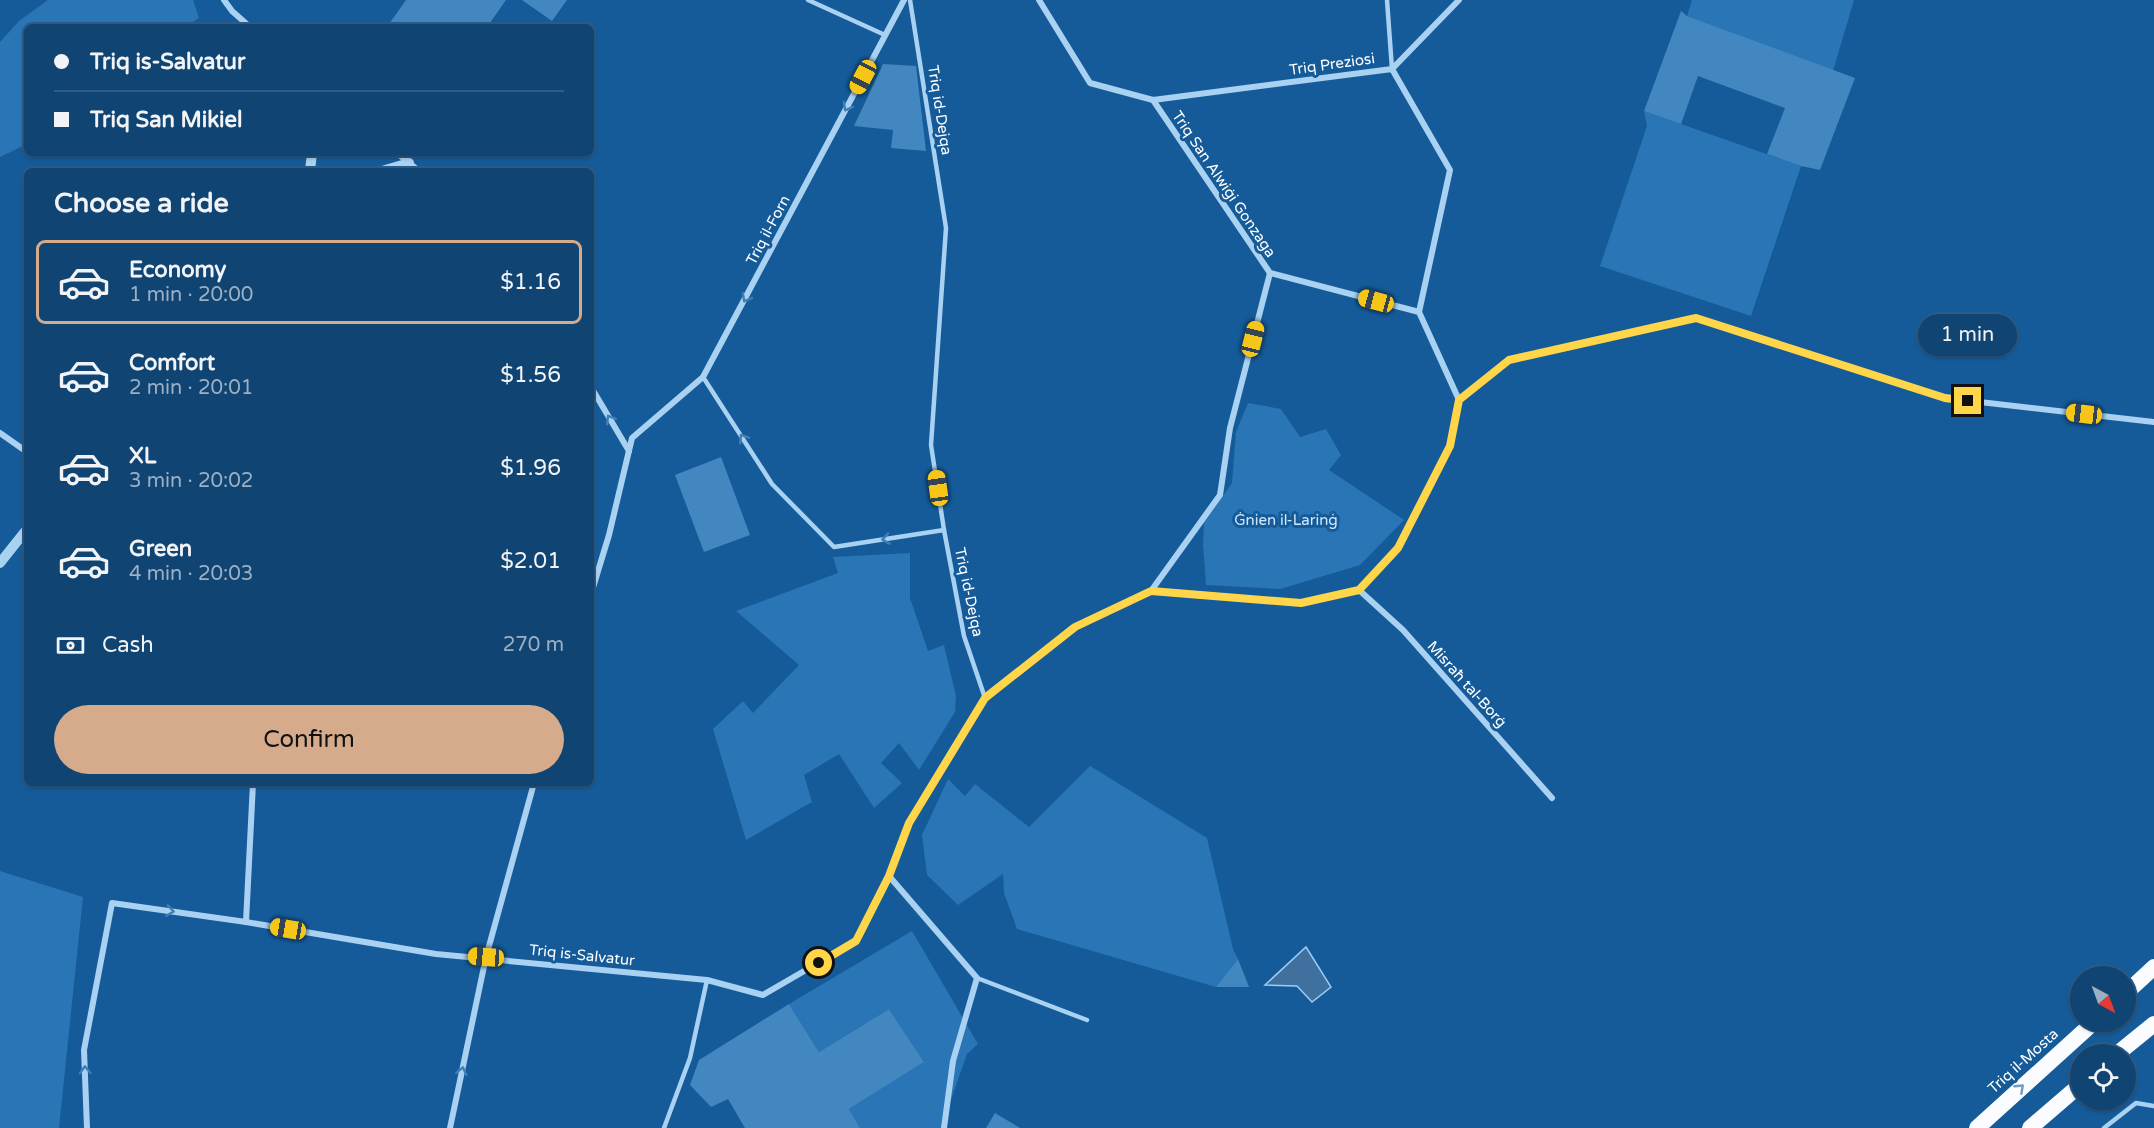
<!DOCTYPE html>
<html lang="en">
<head>
<meta charset="utf-8">
<style>
  :root { --surface:#104473; --page:#194b78; --text:#f1f3f6; --muted:#9cb0c4; --line:#305c85; --accent:#d6ab8b }
  body { margin:0; font-family:"Varela Round",sans-serif; background:var(--page); color:var(--text); height:100vh; display:flex; flex-direction:column; font-size:22px; white-space:nowrap }
  * { box-sizing:border-box; margin:0 }
  p { font-size:20px; color:var(--muted) }
  .icon { flex:none; width:33px; height:33px; fill:none; stroke:currentColor; stroke-width:2; stroke-linecap:round; stroke-linejoin:round }
  .map { position:relative; flex:1; overflow:hidden }
  .panel { position:absolute; left:24px; top:168px; width:570px; height:618px; display:flex; flex-direction:column; background:var(--surface); border-radius:9px; box-shadow:0 2px 4px #0004,0 0 0 2px var(--line) }
  .panel>* { flex:none }
  .top-card { position:absolute; left:24px; top:24px; width:570px; height:132px; border-radius:9px; box-shadow:0 2px 4px #0004,0 0 0 2px var(--line); display:grid; align-content:center; height:132px; padding:0 30px; background:var(--surface) }
  .needle { width:39px; rotate:139deg }
  .controls { position:absolute; left:2070px; top:966px; display:grid; gap:12px }
  .controls a { display:grid; place-items:center; width:66px; height:66px; border-radius:50%; background:var(--surface); box-shadow:0 2px 4px #0004,0 0 0 2px var(--line); font-size:30px }
  .end { position:absolute; width:27px; height:27px; margin:-14px; border:8px solid #ffd54a; background:#111; box-shadow:0 0 0 3px #111 }
  .from { border-radius:50% }
  .bubble { position:absolute; height:42px; border-radius:21px; background:var(--surface); box-shadow:0 2px 4px #0004,0 0 0 2px var(--line); font-size:20px; font-weight:600; line-height:42px; text-align:center }
  .car { position:absolute; width:18px; height:36px; margin:-18px -9px; border-radius:8px; box-shadow:0 0 4px 2px #0007; background:linear-gradient(#f5c518 24%,#345 0 40%,#f5c518 0 76%,#345 0 86%,#f5c518 0) }
  .top-card b { display:flex; align-items:center; gap:21px; height:57px; font-size:22px }
  .top-card b+b { border-top:2px solid var(--line) }
  .top-card i { width:15px; height:15px; background:var(--text) }
  ul { padding:0; list-style:none }
  li { display:flex; align-items:center; gap:18px; height:84px; margin:0 12px 9px; padding:0 18px; border:3px solid transparent; border-radius:9px }
  li div { flex:1 }
  li b { display:block; font-size:22px }
  li em { font-style:normal; font-weight:600 }
  li.active { border-color:var(--accent) }
  li>.icon { width:54px; height:54px; stroke-width:1.5 }
  h2 { padding:0 30px; font-size:27px; line-height:72px }
  .pay { display:flex; align-items:center; gap:15px; height:66px; padding:0 30px; font-size:22px }
  .pay p { margin-inline-start:auto }
  .primary-button { display:flex; gap:12px; margin-top:auto; padding:12px 30px }
  .primary-button a { flex:1; height:69px; border-radius:36px; background:var(--accent); color:#111; font-size:24px; font-weight:600; line-height:69px; text-align:center }
  .map>svg:first-child { display:block }
  .green { fill:#2975b6 }
  .water { fill:#40709d; stroke:#9bcdf5; stroke-width:1.5 }
  .building { fill:#4387c1 }
  .lines { fill:none; stroke-linecap:round; stroke-linejoin:round }
  .service { stroke:#a9d1f2; stroke-width:4.5 }
  .minor { stroke:#a9d1f2; stroke-width:6 }
  .tertiary { stroke:#a9d1f2; stroke-width:10 }
  .trunk { stroke:#fafcff; stroke-width:16 }
  .oneway { stroke:#417eb4 }
  .oneway2 { stroke:#719bc2 }
  .route { stroke:#ffd54a; stroke-width:8 }
  .labels { text-anchor:middle; dominant-baseline:central; stroke-width:6; stroke-linejoin:round; paint-order:stroke }
  .street-label { font-size:15px; fill:#fff; stroke:#155b99 }
  .park-label { font-size:15px; fill:#d1e8fc; stroke:#155b99 }
</style>
</head>
<body>
<div class="map">
<svg width="2154" height="1128" viewBox="0 0 2154 1128">
  <rect width="100%" height="100%" fill="#155b99"/>
  <g class="green">
    <polygon points="48,0 193,0 199,18 185,27 27,27 27,144 0,157 0,42 19,21"/>
    <polygon points="1692,0 1854,0 1833,71 1687,16"/>
    <polygon points="1644,111 1801,166 1751,316 1600,266 1647,126"/>
    <polygon points="1248,403 1281,409 1300,437 1326,429 1341,455 1329,470 1404,520 1360,565 1280,589 1206,585 1203,544 1204,523 1232,483 1236,432"/>
    <polygon points="910,553 910,598 928,651 944,645 956,696 955,712 919,770 899,743 881,763 902,783 874,808 839,754 804,775 812,802 746,840 713,729 743,701 753,713 799,665 736,611 838,573 833,557"/>
    <polygon points="1090,766 1207,838 1233,949 1238,959 1216,987 1017,929 1004,893 1003,874 958,905 927,875 922,835 948,779 965,796 975,784 1029,827"/>
    <polygon points="0,871 83,897 59,1128 0,1128"/>
    <polygon points="912,931 978,1044 967,1054 941,1128 860,1128 849,1109 924,1062 889,1009 819,1052 789,1004"/>
  </g>
  <polygon class="water" points="1306,947 1331,987 1312,1002 1297,986 1265,985"/>
  <g class="building">
    <polygon points="406,0 506,0 487,27 387,27"/>
    <polygon points="522,0 567,0 552,21"/>
    <polygon points="1681,11 1687,16 1855,78 1820,170 1801,166 1767,154 1785,108 1698,76 1681,124 1644,111"/>
    <polygon points="883,64 916,66 926,151 891,148 893,130 854,126"/>
    <polygon points="721,457 750,535 704,552 675,475"/>
    <polygon points="1238,959 1249,987 1216,987"/>
    <polygon points="789,1004 819,1052 889,1009 924,1062 849,1109 860,1128 745,1128 728,1099 711,1107 690,1085 699,1060"/>
    <polygon points="995,1113 1020,1128 986,1128"/>
  </g>
  <g class="lines">
    <g class="service">
      <polyline points="808,0 885,35"/>
      <polyline points="910,0 946,228 931,445 944,530 964,636 985,698"/>
      <polyline points="1387,0 1392,69"/>
      <polyline points="703,377 772,484 834,547 944,530"/>
      <polyline points="977,978 1087,1020"/>
      <polyline points="664,1128 690,1058 707,980"/>
      <polyline points="2104,1128 2136,1103 2154,1106"/>
    </g>
    <g class="minor">
      <polyline points="224,0 232,11 250,27"/>
      <polyline points="1039,0 1090,83 1153,100 1392,69 1450,170 1419,312 1459,400"/>
      <polyline points="1392,69 1459,0"/>
      <polyline points="1153,100 1270,273 1419,312"/>
      <polyline points="397,153 419,171"/>
      <polyline points="591,387 629,451"/>
      <polyline points="1459,400 1509,360 1696,318 1945,398 2154,422"/>
      <polyline points="0,433 27,452"/>
      <polyline points="1359,590 1403,630 1552,798"/>
      <polyline points="1151,591 1220,495 1230,428 1270,273"/>
      <polyline points="591,594 609,535 632,438 703,377 904,0"/>
      <polyline points="889,876 977,978 953,1061 944,1128"/>
      <polyline points="246,922 253,783"/>
      <polyline points="87,1128 84,1050 112,903 246,922 436,954 707,980 763,995 856,941 889,876 909,823 985,698 1075,627 1151,591 1301,603 1359,590 1398,548 1450,446 1459,400"/>
      <polyline points="450,1128 486,957 534,783"/>
    </g>
    <g class="tertiary">
      <polyline points="310,171 312,153"/>
      <polyline points="382,171 409,163"/>
      <polyline points="0,563 27,529"/>
    </g>
    <g class="trunk">
      <polyline points="2126,993 2154,967"/>
      <polyline points="2117,1054 2154,1024"/>
      <polyline points="1977,1128 2094,1022"/>
      <polyline points="2030,1128 2080,1085"/>
    </g>
  </g>
  <defs><path id="oneway-chevron" d="M-2-3.5L2.5 0L-2 3.5" fill="none" stroke-width="1.6" stroke-linecap="round" stroke-linejoin="round" transform="scale(1.5)"/></defs>
  <g class="oneway">
    <use href="#oneway-chevron" transform="translate(847 107) rotate(118)"/>
    <use href="#oneway-chevron" transform="translate(746 298) rotate(118)"/>
    <use href="#oneway-chevron" transform="translate(610 419) rotate(-121)"/>
    <use href="#oneway-chevron" transform="translate(743 438) rotate(-123)"/>
    <use href="#oneway-chevron" transform="translate(886 539) rotate(171)"/>
    <use href="#oneway-chevron" transform="translate(170 911) rotate(8)"/>
    <use href="#oneway-chevron" transform="translate(85 1070) rotate(-92)"/>
    <use href="#oneway-chevron" transform="translate(462 1071) rotate(-78)"/>
  </g>
  <use class="oneway2" href="#oneway-chevron" transform="translate(2020 1088) rotate(-43)"/>
  <g class="lines">
    <polyline class="route" points="819,963 856,941 889,876 909,823 985,698 1075,627 1151,591 1301,603 1359,590 1398,548 1450,446 1459,400 1509,360 1696,318 1945,398 1968,401"/>
  </g>
  <g class="labels">
    <g class="street-label">
      <text transform="translate(1332 64) rotate(-8)">Triq Preziosi</text>
      <text transform="translate(940 110) rotate(81)">Triq id-Dejqa</text>
      <text transform="translate(1224 184) rotate(56)">Triq San Alwiġi Gonzaga</text>
      <text transform="translate(768 230) rotate(-62)">Triq il-Forn</text>
      <text transform="translate(969 592) rotate(78)">Triq id-Dejqa</text>
      <text transform="translate(1467 684) rotate(48)">Misraħ tal-Borġ</text>
      <text transform="translate(582 955) rotate(6)">Triq is-Salvatur</text>
      <text transform="translate(2023 1061) rotate(-42)">Triq il-Mosta</text>
    </g>
    <g class="park-label">
      <text x="1286" y="520">Ġnien il-Larinġ</text>
    </g>
  </g>
</svg>
<div class="controls">
<a><svg class="needle" viewBox="-14 -14 28 28"><path d="M0-13l5 13h-10z" fill="#e53935"/><path d="M0 13l5-13h-10z" fill="#9cb0c4"/></svg></a>
<a><svg class="icon" aria-label="locate" viewBox="0 0 24 24"><circle cx="12" cy="12" r="6"/><path d="M12 2v4M12 18v4M2 12h4M18 12h4"/></svg></a>
</div>
<i class="end from" style="left:819px;top:963px"></i>
<i class="end" style="left:1968px;top:401px"></i>
<div class="bubble" style="left:1918px;top:314px;width:99px">1 min</div>
<i class="car" style="left:863px;top:77px;rotate:208deg"></i>
<i class="car" style="left:1376px;top:301px;rotate:285deg"></i>
<i class="car" style="left:1253px;top:339px;rotate:14deg"></i>
<i class="car" style="left:2084px;top:414px;rotate:277deg"></i>
<i class="car" style="left:938px;top:488px;rotate:352deg"></i>
<i class="car" style="left:288px;top:929px;rotate:280deg"></i>
<i class="car" style="left:486px;top:957px;rotate:274deg"></i>
<div class="top-card">
<b><i class="from"></i>Triq is-Salvatur</b>
<b><i></i>Triq San Mikiel</b>
</div>
<section class="panel">
<h2>Choose a ride</h2>
<ul>
<li class="active"><svg class="icon" aria-label="car" viewBox="0 0 24 24"><path d="M5 17H2v-5l4-1 3-4h7l3 4 3 1v5h-3M9 17h6M6 11h13"/><circle cx="7" cy="17" r="2"/><circle cx="17" cy="17" r="2"/></svg><div><b>Economy</b><p>1 min · 20:00</p></div><em>$1.16</em></li>
<li><svg class="icon" aria-label="car" viewBox="0 0 24 24"><path d="M5 17H2v-5l4-1 3-4h7l3 4 3 1v5h-3M9 17h6M6 11h13"/><circle cx="7" cy="17" r="2"/><circle cx="17" cy="17" r="2"/></svg><div><b>Comfort</b><p>2 min · 20:01</p></div><em>$1.56</em></li>
<li><svg class="icon" aria-label="car" viewBox="0 0 24 24"><path d="M5 17H2v-5l4-1 3-4h7l3 4 3 1v5h-3M9 17h6M6 11h13"/><circle cx="7" cy="17" r="2"/><circle cx="17" cy="17" r="2"/></svg><div><b>XL</b><p>3 min · 20:02</p></div><em>$1.96</em></li>
<li><svg class="icon" aria-label="car" viewBox="0 0 24 24"><path d="M5 17H2v-5l4-1 3-4h7l3 4 3 1v5h-3M9 17h6M6 11h13"/><circle cx="7" cy="17" r="2"/><circle cx="17" cy="17" r="2"/></svg><div><b>Green</b><p>4 min · 20:03</p></div><em>$2.01</em></li>
</ul>
<div class="pay"><svg class="icon" aria-label="cash" viewBox="0 0 24 24"><path d="M3 7h18v10H3z"/><circle cx="12" cy="12" r="2"/></svg>Cash<p>270 m</p></div>
<div class="primary-button"><a>Confirm</a></div>
</section>
</div>
</body>
</html>
